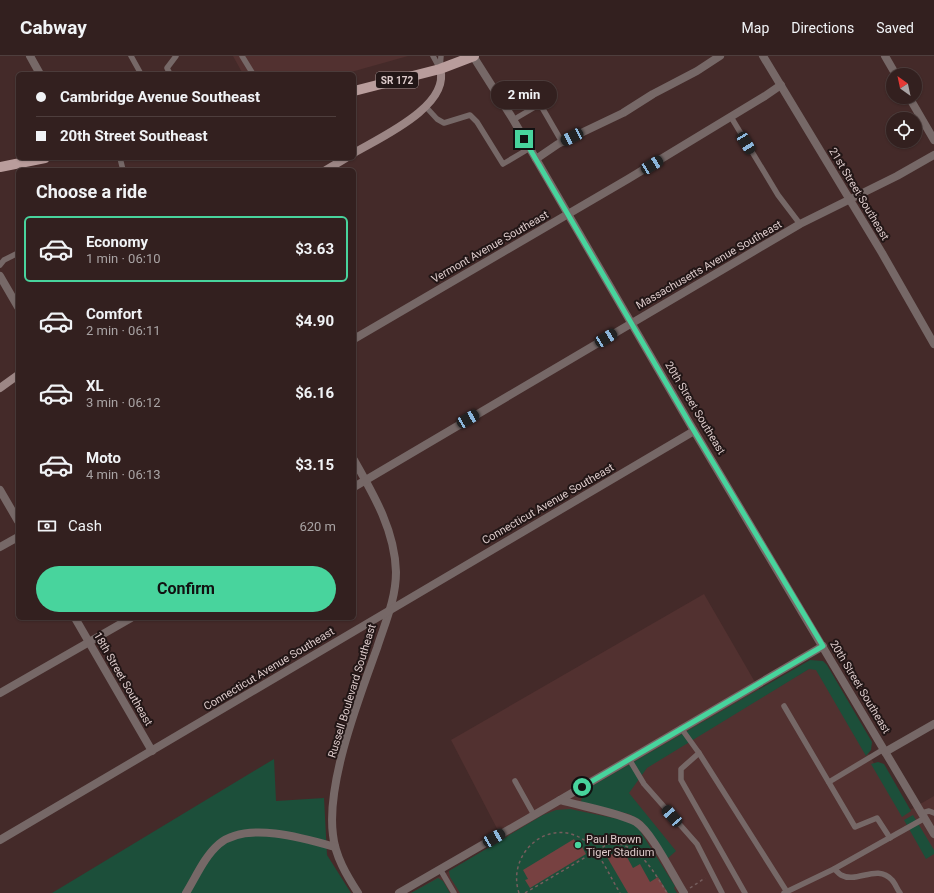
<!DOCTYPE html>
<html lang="en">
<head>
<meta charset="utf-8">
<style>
  :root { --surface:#33201f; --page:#3b2828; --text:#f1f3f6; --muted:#a9a3a4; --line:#4e3e3d; --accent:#48d49d }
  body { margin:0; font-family:Roboto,sans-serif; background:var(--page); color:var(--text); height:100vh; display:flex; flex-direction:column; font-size:15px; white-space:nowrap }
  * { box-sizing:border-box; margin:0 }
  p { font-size:13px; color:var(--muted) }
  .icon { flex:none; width:22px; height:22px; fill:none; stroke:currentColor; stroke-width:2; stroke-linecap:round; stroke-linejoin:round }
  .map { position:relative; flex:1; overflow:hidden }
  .details { position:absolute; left:16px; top:112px; width:340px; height:452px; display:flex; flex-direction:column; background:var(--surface); border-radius:6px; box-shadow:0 1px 3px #0004,0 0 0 1px var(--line) }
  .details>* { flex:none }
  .banner { position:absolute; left:16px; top:16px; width:340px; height:88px; border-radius:6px; box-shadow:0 1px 3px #0004,0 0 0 1px var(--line); display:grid; align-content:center; height:88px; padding:0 20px; background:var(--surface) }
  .needle { width:26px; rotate:327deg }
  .buttons { position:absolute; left:886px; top:12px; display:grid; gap:8px }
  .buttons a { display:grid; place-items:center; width:36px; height:36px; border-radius:50%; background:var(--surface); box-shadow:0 1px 3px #0004,0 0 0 1px var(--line); font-size:20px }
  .end { position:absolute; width:18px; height:18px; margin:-9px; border:5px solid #48d49d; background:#111; box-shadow:0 0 0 2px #111 }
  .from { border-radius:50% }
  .bubble { position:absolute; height:28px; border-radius:14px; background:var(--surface); box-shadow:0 1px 3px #0004,0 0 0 1px var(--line); font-size:13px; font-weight:700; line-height:28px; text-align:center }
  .car { position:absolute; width:12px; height:24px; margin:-12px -6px; border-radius:5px; box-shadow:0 0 3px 1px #0007; background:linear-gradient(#222 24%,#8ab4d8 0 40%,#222 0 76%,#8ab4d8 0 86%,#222 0) }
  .banner b { display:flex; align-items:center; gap:14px; height:38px; font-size:15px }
  .banner b+b { border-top:1px solid var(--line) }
  .banner i { width:10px; height:10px; background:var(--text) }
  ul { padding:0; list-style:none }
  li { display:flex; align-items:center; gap:12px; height:66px; margin:0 8px 6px; padding:0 12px; border:2px solid transparent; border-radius:6px }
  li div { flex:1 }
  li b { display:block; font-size:15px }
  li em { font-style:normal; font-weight:700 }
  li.on { border-color:var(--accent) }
  li>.icon { width:36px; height:36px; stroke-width:1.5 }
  h2 { padding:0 20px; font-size:18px; line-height:48px }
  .pay { display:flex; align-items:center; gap:10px; height:44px; padding:0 20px; font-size:15px }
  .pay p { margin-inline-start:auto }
  .button { display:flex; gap:8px; margin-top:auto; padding:8px 20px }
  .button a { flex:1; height:46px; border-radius:24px; background:var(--accent); color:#111; font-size:16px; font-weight:700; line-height:46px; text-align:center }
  header { display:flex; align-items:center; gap:24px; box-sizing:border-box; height:56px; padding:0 20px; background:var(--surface); border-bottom:1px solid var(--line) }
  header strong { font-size:19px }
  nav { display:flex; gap:22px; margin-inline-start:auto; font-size:14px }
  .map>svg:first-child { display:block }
  .built { fill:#523130 }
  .green { fill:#1c4f3a }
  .building { fill:#774141 }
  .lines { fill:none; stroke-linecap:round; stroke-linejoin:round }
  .path { stroke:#755d5d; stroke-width:1.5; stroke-dasharray:3 3; stroke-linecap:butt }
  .lane { stroke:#766867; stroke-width:5.5 }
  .street { stroke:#766867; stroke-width:8 }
  .secondary { stroke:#9c8685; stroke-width:8 }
  .primary { stroke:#b99d9c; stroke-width:10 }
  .route { stroke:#48d49d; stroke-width:5 }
  .poi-dot { fill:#48d49d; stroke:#221616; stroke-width:1.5 }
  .labels { text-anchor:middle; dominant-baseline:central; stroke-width:4; stroke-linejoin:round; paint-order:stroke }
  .shield { fill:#221616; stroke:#a69595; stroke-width:1 }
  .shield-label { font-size:10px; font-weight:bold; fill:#decccc }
  .street-label { font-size:11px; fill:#decccc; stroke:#221616 }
  .poi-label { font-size:11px; fill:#decccc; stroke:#221616; text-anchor:start }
</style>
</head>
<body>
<header>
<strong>Cabway</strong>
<nav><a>Map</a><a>Directions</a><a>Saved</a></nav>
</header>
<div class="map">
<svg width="934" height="837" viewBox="0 0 934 837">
  <rect width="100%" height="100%" fill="#442a29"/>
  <g class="built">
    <polygon points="233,0 408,0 344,18 243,18"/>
    <polygon points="704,538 763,640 817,608 903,758 934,740 934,837 411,837 503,784 451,684"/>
  </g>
  <g class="green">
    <polygon points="810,604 823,605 827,609 872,686 871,694 866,700 816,614 809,613 647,712 629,737 676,795 667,803 642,765 629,758 581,746 583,737 587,733"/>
    <polygon points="274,703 276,745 324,742 327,799 351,837 52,837"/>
    <polygon points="878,706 884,708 911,755 902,761 871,708"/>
    <polygon points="570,753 623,764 637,770 675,830 674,832 677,837 460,837 450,821 449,815 543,759 556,754"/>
    <polygon points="913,759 934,794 934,798 926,803 904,764"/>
    <polygon points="438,822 443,825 450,837 411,837"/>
  </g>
  <g class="building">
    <polygon points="574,783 578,791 581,789 586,798 530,832 525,824 528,823 523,814"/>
    <polygon points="622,792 633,812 640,808 650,826 658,821 668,837 628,837 607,801"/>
  </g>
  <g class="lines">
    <g class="path">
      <polyline points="690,832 705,822"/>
      <path d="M 519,837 C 506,798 548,760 584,784 C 599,794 610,821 620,837"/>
      <path d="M 525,837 L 608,788 C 637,784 654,816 667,837"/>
    </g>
    <g class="lane">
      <polyline points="131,0 141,18"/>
      <polyline points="242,0 253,18"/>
      <polyline points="433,0 440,13"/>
      <polyline points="440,13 441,0"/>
      <polyline points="170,18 167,12 176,0"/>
      <polyline points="426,51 437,63 444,67 470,59 477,66 503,108 530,92"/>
      <polyline points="731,61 778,139 800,168"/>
      <polyline points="513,64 540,48 562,86"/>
      <polyline points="120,102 123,114"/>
      <polyline points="0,209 4,204 18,197"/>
      <polyline points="784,650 855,771 877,762 890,782"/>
      <polyline points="681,672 699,697 681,713 681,724 745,837"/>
      <polyline points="699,697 787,836"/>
      <polyline points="629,703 644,728 697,788 722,837"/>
      <polyline points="515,725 534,759"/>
      <polyline points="829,726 884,693"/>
      <polyline points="922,757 929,755 934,757"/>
      <polyline points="440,813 454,837"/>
      <path d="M 834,813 C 836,814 839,818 841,819 C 857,828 877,807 892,824 C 895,827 897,833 900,837"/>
      <polyline points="784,837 834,813 925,762"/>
    </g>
    <g class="street">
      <polyline points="30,0 40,18"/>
      <polyline points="473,0 511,60 690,368 934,778"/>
      <polyline points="763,0 882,197 934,288"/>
      <polyline points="885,0 896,19"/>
      <polyline points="909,41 934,84"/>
      <polyline points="536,103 558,88 623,57 653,38 697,15 720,0"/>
      <polyline points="0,220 18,251"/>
      <polyline points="354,283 628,123 765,40 781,29"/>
      <path d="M 354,404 C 374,439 395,475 396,516 C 396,543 385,567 377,592 C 359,642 326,727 333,779 C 335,800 347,820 358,837"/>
      <polyline points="354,431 800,168 897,120 934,99"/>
      <polyline points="0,434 18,465"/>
      <polyline points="0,491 18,481"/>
      <polyline points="75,562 152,695"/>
      <polyline points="0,637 131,562"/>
      <polyline points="885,696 934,668"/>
      <polyline points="560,744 823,590"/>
      <polyline points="0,784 694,375"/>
      <path d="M 186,837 C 196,821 204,801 219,788 C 246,765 304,782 335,791"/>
      <path d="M 399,837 L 560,744 C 580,750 620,757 636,766 C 652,776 673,820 684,837"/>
    </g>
    <g class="secondary">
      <path d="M 354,97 C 379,82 451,50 440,13"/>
      <polyline points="326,114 346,102"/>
      <polyline points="0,332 18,319"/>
    </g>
    <g class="primary">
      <polyline points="354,35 440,13 474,0"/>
      <polyline points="0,111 45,102"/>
    </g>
  </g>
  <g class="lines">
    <polyline class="route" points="524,83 690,368 823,590 582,731"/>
  </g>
  <circle class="poi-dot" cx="578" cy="789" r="4"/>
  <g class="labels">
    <rect class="shield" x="376" y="16" width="42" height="16" rx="3"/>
    <g class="shield-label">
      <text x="397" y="24">SR 172</text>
    </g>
    <g class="street-label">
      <text transform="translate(859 138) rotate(59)">21st Street Southeast</text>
      <text transform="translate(490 191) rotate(-30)">Vermont Avenue Southeast</text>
      <text transform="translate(709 209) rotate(-30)">Massachusetts Avenue Southeast</text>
      <text transform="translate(695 352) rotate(59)">20th Street Southeast</text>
      <text transform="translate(548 448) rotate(-30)">Connecticut Avenue Southeast</text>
      <text transform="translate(269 613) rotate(-31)">Connecticut Avenue Southeast</text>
      <text transform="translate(123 623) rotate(60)">18th Street Southeast</text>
      <text transform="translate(860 631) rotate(59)">20th Street Southeast</text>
      <text transform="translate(352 635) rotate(-73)">Russell Boulevard Southeast</text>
    </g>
    <g class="poi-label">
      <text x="586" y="783">Paul Brown<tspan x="586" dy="13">Tiger Stadium</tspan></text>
    </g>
  </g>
</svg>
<div class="buttons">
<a><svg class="needle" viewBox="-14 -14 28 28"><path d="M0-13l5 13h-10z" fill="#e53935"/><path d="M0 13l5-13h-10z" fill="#a9a3a4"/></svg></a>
<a><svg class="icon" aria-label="locate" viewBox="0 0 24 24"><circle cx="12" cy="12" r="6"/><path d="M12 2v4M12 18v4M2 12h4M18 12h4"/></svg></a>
</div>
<i class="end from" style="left:582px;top:731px"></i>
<i class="end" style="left:524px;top:83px"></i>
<div class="bubble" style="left:491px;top:25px;width:66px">2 min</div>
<i class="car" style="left:572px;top:81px;rotate:243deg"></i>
<i class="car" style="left:746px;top:87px;rotate:149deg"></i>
<i class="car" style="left:652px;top:109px;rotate:58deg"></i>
<i class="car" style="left:606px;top:282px;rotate:59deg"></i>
<i class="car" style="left:468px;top:363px;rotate:60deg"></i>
<i class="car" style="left:672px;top:760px;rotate:319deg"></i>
<i class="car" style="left:494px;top:782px;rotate:60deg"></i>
<div class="banner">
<b><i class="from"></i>Cambridge Avenue Southeast</b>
<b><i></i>20th Street Southeast</b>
</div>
<section class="details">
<h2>Choose a ride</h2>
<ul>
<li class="on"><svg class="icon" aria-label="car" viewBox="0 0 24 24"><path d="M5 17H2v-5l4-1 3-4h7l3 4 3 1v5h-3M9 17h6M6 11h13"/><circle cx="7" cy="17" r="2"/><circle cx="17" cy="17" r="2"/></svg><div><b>Economy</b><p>1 min · 06:10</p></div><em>$3.63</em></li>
<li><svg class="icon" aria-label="car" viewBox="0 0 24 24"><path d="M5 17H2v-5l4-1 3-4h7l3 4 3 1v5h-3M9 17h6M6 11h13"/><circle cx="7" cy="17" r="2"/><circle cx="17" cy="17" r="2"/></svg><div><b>Comfort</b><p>2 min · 06:11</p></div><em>$4.90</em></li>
<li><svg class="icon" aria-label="car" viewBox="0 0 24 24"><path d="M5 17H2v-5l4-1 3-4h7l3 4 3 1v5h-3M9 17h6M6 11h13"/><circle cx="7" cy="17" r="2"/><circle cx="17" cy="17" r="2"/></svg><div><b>XL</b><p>3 min · 06:12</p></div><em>$6.16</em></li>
<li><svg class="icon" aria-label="car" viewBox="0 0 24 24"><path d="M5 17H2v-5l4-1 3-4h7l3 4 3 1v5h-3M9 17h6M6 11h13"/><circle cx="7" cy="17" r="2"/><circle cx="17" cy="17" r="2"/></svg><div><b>Moto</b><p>4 min · 06:13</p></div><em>$3.15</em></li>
</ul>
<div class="pay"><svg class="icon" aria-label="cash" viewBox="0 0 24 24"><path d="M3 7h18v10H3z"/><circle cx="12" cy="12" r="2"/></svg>Cash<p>620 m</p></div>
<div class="button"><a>Confirm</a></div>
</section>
</div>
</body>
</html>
